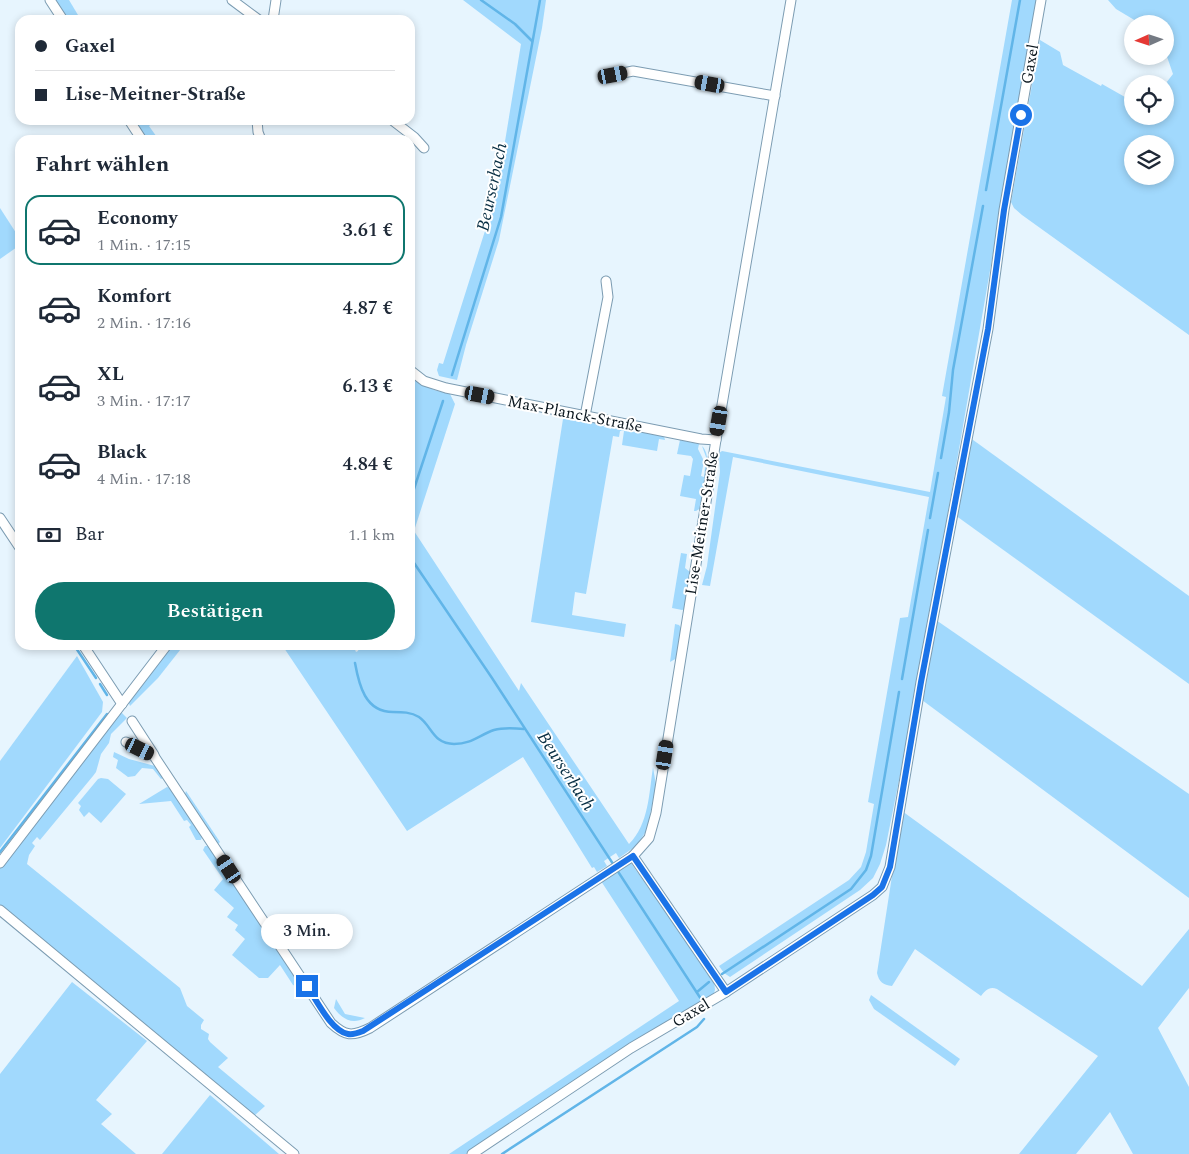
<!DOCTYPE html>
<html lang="de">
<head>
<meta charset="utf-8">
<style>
  :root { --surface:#fff; --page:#f6f6f7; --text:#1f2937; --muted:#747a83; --line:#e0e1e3; --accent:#0f766e }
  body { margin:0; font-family:Spectral,serif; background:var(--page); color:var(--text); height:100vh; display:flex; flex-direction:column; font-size:19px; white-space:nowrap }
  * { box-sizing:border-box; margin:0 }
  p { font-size:16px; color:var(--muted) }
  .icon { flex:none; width:28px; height:28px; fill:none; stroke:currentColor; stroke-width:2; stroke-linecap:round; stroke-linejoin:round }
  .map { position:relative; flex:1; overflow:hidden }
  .details { position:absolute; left:15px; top:135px; width:400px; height:515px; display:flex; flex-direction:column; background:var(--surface); border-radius:15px; box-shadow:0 2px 8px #0003 }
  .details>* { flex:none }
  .top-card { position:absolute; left:15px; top:15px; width:400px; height:110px; border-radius:15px; box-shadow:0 2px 8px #0003; display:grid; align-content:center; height:110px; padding:0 20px; background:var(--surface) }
  .needle { width:32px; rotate:267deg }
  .fabs { position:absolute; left:1124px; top:15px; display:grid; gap:10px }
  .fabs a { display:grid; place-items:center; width:50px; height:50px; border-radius:50%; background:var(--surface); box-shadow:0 2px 8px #0003; font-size:25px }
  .end { position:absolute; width:22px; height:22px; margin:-11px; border:6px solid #1a73e8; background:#fff; box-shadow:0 0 0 2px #fff }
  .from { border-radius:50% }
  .bubble { position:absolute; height:35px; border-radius:18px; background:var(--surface); box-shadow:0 2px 8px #0003; font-size:16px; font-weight:600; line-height:35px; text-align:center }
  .car { position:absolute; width:15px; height:30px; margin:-15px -8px; border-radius:6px; box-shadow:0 0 4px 1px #0007; background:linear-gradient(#222 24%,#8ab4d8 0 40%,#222 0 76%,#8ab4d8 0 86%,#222 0) }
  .top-card b { display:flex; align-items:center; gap:18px; height:48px; font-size:19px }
  .top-card b+b { border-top:1px solid var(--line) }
  .top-card i { width:12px; height:12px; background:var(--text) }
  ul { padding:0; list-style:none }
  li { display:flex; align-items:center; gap:15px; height:70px; margin:0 10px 8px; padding:0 10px; border:2px solid transparent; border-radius:15px }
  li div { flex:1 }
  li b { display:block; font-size:19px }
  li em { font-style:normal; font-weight:600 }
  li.selected { border-color:var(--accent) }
  li>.icon { width:45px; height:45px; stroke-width:1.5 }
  h2 { padding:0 20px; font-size:22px; line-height:60px }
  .pay { display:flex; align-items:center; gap:12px; height:55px; padding:0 20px; font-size:19px }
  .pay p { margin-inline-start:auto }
  .button { display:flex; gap:10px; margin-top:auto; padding:10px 20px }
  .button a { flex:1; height:58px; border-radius:30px; background:var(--accent); color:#fff; font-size:20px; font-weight:600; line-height:58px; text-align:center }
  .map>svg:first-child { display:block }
  .green { fill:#a1d9fd; fill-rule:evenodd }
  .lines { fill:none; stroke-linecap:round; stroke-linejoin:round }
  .stream { stroke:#61b5e8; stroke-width:2.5 }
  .minor-casing { stroke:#7c9cb2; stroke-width:11 }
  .minor { stroke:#fff; stroke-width:9 }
  .route { stroke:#1a73e8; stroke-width:6 }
  .labels { text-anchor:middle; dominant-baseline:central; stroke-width:4; stroke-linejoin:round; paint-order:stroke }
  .street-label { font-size:16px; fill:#0a161e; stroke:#fff }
  .water-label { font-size:18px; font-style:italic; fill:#072e43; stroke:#fff }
</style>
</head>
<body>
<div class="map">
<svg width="1189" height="1154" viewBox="0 0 1189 1154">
  <rect width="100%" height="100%" fill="#e7f5fe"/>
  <g class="green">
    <polygon points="53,0 69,0 81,20 66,20"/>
    <polygon points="463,0 546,0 542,28 499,240 466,345 457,380 439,376 437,370 439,363 443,364 496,196 521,44"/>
    <polygon points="1012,0 1037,0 917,691 886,845 880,864 873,878 860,890 730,977 724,973 719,966 849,880 861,867 866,852 874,804 868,802 900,618 908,617 929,497 733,457 710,586 702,585 707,566 720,472 719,453 722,451 930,492 946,397 942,396"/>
    <path d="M 1108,0 L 1189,0 L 1189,335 L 1022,215 L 1014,208 L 1011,202 L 1040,40 L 1060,52 L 1063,65 L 1101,86 L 1102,84 L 1132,101 L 1132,116 L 1165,116 L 1165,84 L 1158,84 L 1166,83 L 1173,74 L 1165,51 L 1165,24 L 1141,24 L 1116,9 ZM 1132,144 L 1165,144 L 1165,176 L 1132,176 Z"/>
    <polygon points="131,120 157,120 149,126 159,140 144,140"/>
    <polygon points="0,208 20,239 20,245 0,259"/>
    <path d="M 413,378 L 434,390 L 450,394 L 455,404 L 414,531 L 519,691 L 521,683 L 629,844 C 649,824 649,793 653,767 L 656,785 L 647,830 L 636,846 L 619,858 L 616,853 L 604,861 L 607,866 L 597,872 L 594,867 L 592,868 L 523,757 L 407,831 L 282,645 L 353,645 L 356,652 L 358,651 L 360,645 L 410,645 L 410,379 Z"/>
    <polygon points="565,417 603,424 604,427 611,429 611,426 664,436 665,440 659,439 657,451 622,445 624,431 620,431 619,437 613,436 586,594 575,592 572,615 626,624 624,637 531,622 563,419"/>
    <polygon points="969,437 1189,596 1189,684 955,515"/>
    <path d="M 680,440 L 699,444 L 698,449 L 704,461 L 701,476 L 704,477 L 706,457 L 702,446 C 714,457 703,493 701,508 L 696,511 L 694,511 L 696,499 L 680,496 L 684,475 L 690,476 L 693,459 L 691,456 L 677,454 Z"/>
    <polygon points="681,553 687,554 685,568 690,572 685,609 682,610 672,608"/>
    <polygon points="936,620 1189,794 1189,898 922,700"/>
    <polygon points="675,624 679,625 681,628 677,658 670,662"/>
    <polygon points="169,645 184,645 158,678 130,706 128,701"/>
    <polygon points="77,656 103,702 102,712 0,848 0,761"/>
    <polygon points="122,713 127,718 111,734 109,743 101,754 96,772 93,776 40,840 37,837 32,843 35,846 29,855 27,864 180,988 187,1006 204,1020 201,1025 201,1029 209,1034 208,1039 210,1042 228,1058 218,1067 265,1106 253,1117 0,907 0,866 118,714"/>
    <polygon points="114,752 129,759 155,766 163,778 161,779 153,769 142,768 135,776 128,777 116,768 118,760 113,757"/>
    <polygon points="101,778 108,779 126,794 101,823 89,812 84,817 79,810 81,806 78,803 98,779"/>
    <polygon points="167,787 170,788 202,837 201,840 196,840 189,827 191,825 187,820 184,821 171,801 139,804"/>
    <polygon points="186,791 220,842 218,844 185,794"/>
    <path d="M 902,811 L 1142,986 L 1189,929 L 1189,988 L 1158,1028 L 1189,1087 L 1189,1154 L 1133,1154 L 1110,1112 L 1076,1154 L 1019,1154 L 1098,1056 L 997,989 C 989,986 985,991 981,996 L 915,949 L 892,986 C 883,985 879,982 877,973 Z"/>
    <polygon points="205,846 208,846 298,982 296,986 293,985 280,965 268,978 259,978 232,955 245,939 235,930 238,925 227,917 234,908 214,890 223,879 203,850"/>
    <polygon points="631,863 714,980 715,990 713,996 466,1154 449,1154 679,1001 601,881"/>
    <polygon points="72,982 147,1041 96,1100 112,1114 101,1124 136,1154 0,1154 0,1074"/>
    <polygon points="871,995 960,1059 955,1066 874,1009 869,1000"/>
    <path d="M 336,999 L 345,1014 L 365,1018 C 352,1025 342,1019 334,1008 Z"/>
    <polygon points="210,1095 279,1154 162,1154"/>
  </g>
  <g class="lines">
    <g class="stream">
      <polyline points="481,0 515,24 532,41"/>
      <polyline points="986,190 1020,0"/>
      <polyline points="452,375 501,217 540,0"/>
      <polyline points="941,458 949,412 953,370 983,206"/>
      <polyline points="410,501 443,401"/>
      <polyline points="930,518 938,473"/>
      <polyline points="410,557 492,678 701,999"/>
      <polyline points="74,645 96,678"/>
      <path d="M 355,663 C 359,685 365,712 393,712 C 402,712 411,712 419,717 C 432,726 433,744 454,744 C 472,744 479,735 494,730 C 504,727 514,728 524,729"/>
      <polyline points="902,679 928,530"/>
      <polyline points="100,684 107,695"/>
      <polyline points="0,852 107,714"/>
      <polyline points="722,974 851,889 866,870 871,856 899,692"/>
      <polyline points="697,992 709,982"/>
      <polyline points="502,1154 697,1027 704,1019"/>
    </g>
    <defs>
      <g id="minor">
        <polyline points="50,0 63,20"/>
        <polyline points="232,0 259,20"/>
        <polyline points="273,20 276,0"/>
        <polyline points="613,75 633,71 775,96"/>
        <polyline points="129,120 142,140"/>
        <polyline points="257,120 258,132 261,140"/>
        <polyline points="392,120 414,137 424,148"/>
        <polyline points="410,370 424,381 446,388 701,439 716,440"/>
        <polyline points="585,416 608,297 606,281"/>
        <polyline points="0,518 20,548"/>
        <polyline points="83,645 122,704"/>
        <polyline points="132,721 154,755"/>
        <path d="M 126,742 L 154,756 L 331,1023 C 345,1036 352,1037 370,1028 L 633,856 L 649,838 L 656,813 L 716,440 L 791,0"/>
        <polyline points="633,856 726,992"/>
        <polyline points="0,863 167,645"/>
        <polyline points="0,910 294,1154"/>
        <polyline points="472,1154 631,1048 726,992 873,895 882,887 890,867 921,682 988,329 1004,210 1041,0"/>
      </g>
    </defs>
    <use href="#minor" class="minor-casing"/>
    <use href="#minor" class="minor"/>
  </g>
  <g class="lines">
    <path class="route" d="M 307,986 C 316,999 331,1031 348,1034 C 353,1035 358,1033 363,1031 L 633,856 L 726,992 L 873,895 L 882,887 L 890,867 L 921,682 L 988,329 L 1004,210 L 1021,115"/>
  </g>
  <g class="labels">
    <g class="street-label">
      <text transform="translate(1030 64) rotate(-80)">Gaxel</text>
      <text transform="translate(575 414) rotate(11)">Max-Planck-Straße</text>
      <text transform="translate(702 523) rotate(-81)">Lise-Meitner-Straße</text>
      <text transform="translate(691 1013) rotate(-31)">Gaxel</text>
    </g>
    <g class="water-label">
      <text transform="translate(492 187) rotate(-78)">Beurserbach</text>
      <text transform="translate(566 771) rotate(57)">Beurserbach</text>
    </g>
  </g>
</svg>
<div class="fabs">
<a><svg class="needle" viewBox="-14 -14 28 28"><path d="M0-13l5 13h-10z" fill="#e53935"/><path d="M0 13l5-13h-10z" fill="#747a83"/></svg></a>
<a><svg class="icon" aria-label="locate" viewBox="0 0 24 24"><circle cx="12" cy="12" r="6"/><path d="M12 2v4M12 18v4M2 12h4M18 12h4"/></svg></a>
<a><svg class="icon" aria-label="layers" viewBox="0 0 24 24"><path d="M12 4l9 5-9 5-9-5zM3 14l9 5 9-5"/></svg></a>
</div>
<i class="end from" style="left:1021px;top:115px"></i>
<i class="end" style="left:307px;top:986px"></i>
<div class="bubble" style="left:261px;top:914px;width:92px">3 Min.</div>
<i class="car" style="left:613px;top:75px;rotate:79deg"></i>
<i class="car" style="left:710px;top:84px;rotate:280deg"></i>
<i class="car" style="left:480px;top:395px;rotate:101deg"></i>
<i class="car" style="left:719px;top:421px;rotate:190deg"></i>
<i class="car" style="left:140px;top:749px;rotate:116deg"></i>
<i class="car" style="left:665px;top:755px;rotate:9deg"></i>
<i class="car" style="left:229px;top:869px;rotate:327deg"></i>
<div class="top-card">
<b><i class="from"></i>Gaxel</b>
<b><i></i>Lise-Meitner-Straße</b>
</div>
<section class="details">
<h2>Fahrt wählen</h2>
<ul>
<li class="selected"><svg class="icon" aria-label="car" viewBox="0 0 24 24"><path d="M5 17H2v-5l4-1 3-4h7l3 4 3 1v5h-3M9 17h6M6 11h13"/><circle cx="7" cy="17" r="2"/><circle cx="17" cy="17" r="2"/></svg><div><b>Economy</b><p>1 Min. · 17:15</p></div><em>3.61 €</em></li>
<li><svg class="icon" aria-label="car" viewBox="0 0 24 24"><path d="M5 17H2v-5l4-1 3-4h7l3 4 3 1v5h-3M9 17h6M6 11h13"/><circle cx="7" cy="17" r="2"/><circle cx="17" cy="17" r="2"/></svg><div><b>Komfort</b><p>2 Min. · 17:16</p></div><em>4.87 €</em></li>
<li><svg class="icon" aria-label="car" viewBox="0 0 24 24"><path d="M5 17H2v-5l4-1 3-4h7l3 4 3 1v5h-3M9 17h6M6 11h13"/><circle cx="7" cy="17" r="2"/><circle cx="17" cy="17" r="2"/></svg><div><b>XL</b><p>3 Min. · 17:17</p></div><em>6.13 €</em></li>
<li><svg class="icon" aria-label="car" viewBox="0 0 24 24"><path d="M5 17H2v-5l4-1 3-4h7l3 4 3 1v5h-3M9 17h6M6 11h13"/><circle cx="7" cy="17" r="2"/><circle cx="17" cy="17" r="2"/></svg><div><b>Black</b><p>4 Min. · 17:18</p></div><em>4.84 €</em></li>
</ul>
<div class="pay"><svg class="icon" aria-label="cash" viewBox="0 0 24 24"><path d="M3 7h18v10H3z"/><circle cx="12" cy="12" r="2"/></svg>Bar<p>1.1 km</p></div>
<div class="button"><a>Bestätigen</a></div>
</section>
</div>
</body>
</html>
